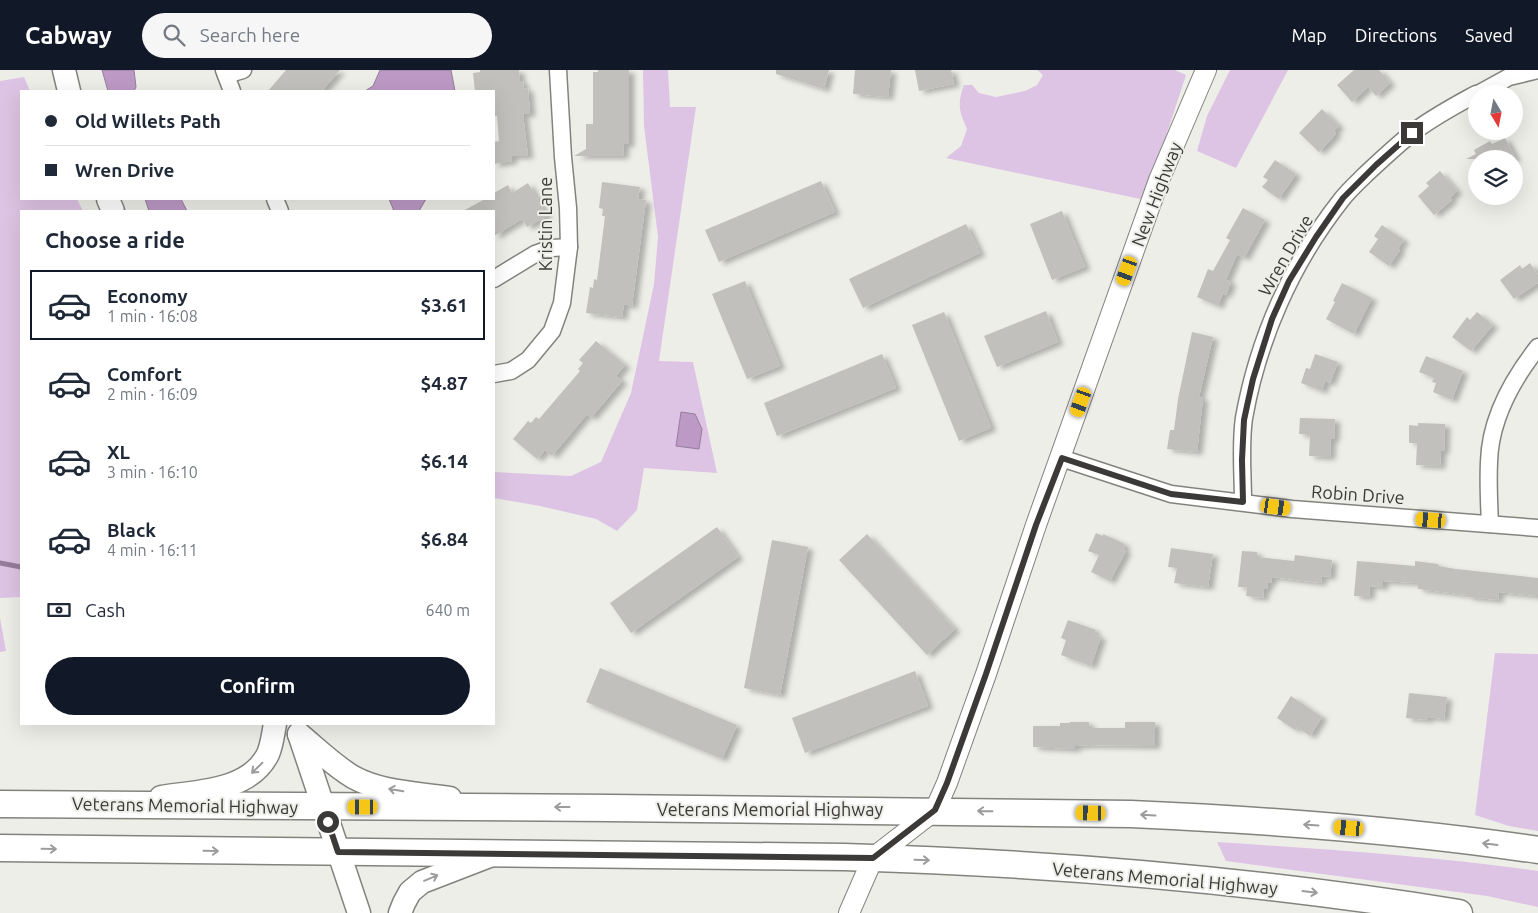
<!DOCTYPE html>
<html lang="en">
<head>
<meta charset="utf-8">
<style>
  :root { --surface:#fff; --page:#f6f6f7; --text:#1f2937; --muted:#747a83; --line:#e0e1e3; --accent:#111827 }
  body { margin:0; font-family:Ubuntu,sans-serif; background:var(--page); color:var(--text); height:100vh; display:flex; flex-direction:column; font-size:19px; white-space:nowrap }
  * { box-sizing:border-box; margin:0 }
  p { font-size:16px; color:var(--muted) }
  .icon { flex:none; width:28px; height:28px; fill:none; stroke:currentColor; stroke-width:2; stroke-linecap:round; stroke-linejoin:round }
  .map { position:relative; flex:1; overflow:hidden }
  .details { position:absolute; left:20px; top:140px; width:475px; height:515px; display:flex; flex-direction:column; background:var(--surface); border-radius:0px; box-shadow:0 5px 20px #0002 }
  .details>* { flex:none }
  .guide { position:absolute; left:20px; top:20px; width:475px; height:110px; border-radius:0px; box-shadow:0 5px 20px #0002; display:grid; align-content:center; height:110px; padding:0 25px; background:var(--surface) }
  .needle { width:32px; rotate:170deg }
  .tools { position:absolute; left:1468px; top:15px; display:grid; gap:10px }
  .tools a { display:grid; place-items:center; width:55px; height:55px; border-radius:50%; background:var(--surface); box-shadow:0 5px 20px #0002; font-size:25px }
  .end { position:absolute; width:22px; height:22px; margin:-11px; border:6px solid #3b3a38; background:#fff; box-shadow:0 0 0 2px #fff }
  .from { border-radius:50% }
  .car { position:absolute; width:15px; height:30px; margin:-15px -8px; border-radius:6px; box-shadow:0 0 4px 1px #0007; background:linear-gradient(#f5c518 24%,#345 0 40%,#f5c518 0 76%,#345 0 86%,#f5c518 0) }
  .guide b { display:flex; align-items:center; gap:18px; height:48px; font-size:19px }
  .guide b+b { border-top:1px solid var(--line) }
  .guide i { width:12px; height:12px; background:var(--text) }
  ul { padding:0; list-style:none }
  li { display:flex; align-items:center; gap:15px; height:70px; margin:0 10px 8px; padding:0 15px; border:2px solid transparent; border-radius:0px }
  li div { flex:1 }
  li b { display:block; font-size:19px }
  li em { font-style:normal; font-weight:700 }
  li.active { border-color:var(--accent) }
  li>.icon { width:45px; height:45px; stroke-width:1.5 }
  h2 { padding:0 25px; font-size:22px; line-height:60px }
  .pay { display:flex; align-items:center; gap:12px; height:55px; padding:0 25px; font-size:19px }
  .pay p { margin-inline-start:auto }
  .primary-button { display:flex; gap:10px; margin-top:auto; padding:10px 25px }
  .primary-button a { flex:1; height:58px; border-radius:30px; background:var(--accent); color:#fff; font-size:20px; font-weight:700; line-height:58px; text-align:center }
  header { display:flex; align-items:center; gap:30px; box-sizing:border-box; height:70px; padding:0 25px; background:var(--accent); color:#fff }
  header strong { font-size:24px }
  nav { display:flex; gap:28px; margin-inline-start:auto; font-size:18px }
  .search { width:350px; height:45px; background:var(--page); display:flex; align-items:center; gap:12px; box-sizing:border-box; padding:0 18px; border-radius:28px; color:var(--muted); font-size:19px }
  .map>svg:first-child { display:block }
  .green { fill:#dec4e4 }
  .water { fill:#bd9ac6; stroke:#967d9b }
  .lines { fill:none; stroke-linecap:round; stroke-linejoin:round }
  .stream { stroke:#967d9b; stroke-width:5 }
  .building { fill:#c1c0bc; filter:url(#shadow) }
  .minor-casing { stroke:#83837e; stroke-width:19 }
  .tertiary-casing { stroke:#83837e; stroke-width:22 }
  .secondary-casing { stroke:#83837e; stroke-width:25 }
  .trunk-casing { stroke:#83837e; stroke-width:29 }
  .minor { stroke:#fff; stroke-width:16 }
  .tertiary { stroke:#fff; stroke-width:20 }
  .secondary { stroke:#fff; stroke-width:22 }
  .trunk { stroke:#fff; stroke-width:26 }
  .oneway { stroke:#9d9c9c }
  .route { stroke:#3b3a38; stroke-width:6 }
  .labels { text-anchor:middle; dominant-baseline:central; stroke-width:4; stroke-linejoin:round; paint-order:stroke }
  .street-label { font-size:18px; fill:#3b3a38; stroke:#eeeee9 }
</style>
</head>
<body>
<header>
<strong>Cabway</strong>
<div class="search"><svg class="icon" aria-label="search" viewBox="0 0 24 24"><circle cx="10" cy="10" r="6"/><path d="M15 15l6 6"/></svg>Search here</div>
<nav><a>Map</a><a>Directions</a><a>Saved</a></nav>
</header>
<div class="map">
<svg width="1538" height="843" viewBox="0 0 1538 843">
  <defs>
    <filter id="shadow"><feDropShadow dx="5.5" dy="3" stdDeviation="2.5" flood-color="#0004"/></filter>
  </defs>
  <rect width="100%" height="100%" fill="#eeeee9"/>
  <g class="green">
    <polygon points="643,0 668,0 670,37 696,37 659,291 693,292 717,403 644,398 637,440 617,461 596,449 540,436 494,428 494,402 571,406 601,392 631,323 654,214 658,167 644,56"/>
    <path d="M 1037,0 L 1175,0 L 1186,5 L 1145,130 L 946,88 L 961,76 L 967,59 C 959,41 957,34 964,15 L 972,15 L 979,23 L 996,27 L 1025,21 L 1037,15 L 1043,5 Z"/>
    <polygon points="1230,0 1288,0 1236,98 1197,81 1207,46"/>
    <polygon points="24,7 30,21 21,21 21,129 77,129 83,141 21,141 21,527 0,528 0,11"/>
    <polygon points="0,548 6,581 0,582"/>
    <polygon points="1495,583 1538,584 1538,761 1509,756 1475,745"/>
    <path d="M 1217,772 C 1324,779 1432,786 1538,801 L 1538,837 L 1487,826 L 1226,791 Z"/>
  </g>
  <g class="water">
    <polygon points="102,0 134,0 136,17 134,21 108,21"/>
    <polygon points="380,0 451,0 455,21 365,21 373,16"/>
    <polygon points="145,129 181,129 187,141 149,141"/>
    <polygon points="389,129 426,129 419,141 394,141"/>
    <polygon points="681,342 695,344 702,359 699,379 676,376"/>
  </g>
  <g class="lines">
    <polyline class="stream" points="0,493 21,497"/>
  </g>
  <g class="building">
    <polygon points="286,0 340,0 322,21 268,21"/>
    <polygon points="480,0 519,0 520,11 523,11 524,19 528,18 530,44 523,44 528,86 512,86 512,91 494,94 494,72 499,71 497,46 494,46 494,21 475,21 473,3 480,2"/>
    <polygon points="598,0 629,0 629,74 624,74 623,86 574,86 586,79 586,54 593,54 593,2 598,2"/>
    <polygon points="776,0 829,0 824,19 776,4"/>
    <polygon points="855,0 891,0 888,27 853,24"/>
    <polygon points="915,0 951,0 954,14 919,21"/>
    <polygon points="1354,0 1379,0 1390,13 1376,26 1368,17 1352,32 1337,15"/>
    <polygon points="1322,39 1339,56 1334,61 1336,64 1319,82 1299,63"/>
    <polygon points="1505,68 1516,89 1466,89 1476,84 1474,80 1490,71 1492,74"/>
    <polygon points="1275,90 1296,104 1279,129 1262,117 1268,110 1263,107"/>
    <polygon points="1440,101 1457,121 1450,128 1452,130 1434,145 1418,126 1429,116 1426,113"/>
    <polygon points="821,111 835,142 719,192 705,160"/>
    <polygon points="602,112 640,117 638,129 646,130 632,236 624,234 622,247 586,243 590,217 593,218 594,209 597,210 605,146 602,146 603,139 599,138"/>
    <polygon points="528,113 547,146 527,157 522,149 494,166 494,141 463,141 485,129 494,129 494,123 508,115 512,123"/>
    <polygon points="1243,138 1265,150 1244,188 1237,184 1226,210 1231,212 1226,225 1223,223 1218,236 1197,227 1208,199 1213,201 1230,170 1226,168"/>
    <polygon points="1062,141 1085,197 1052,210 1030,154"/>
    <polygon points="966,154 980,183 863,238 849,209"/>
    <polygon points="1382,155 1404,170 1398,178 1400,180 1389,196 1369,182 1378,169 1374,166"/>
    <polygon points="1530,193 1538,205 1538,213 1514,229 1500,210 1520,195 1522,199"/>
    <polygon points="745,211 780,296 747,309 712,224"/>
    <polygon points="1342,213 1372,228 1354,264 1326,249 1335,232 1333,231"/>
    <polygon points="1046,241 1058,272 997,297 984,266"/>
    <polygon points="944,242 991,358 959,371 912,255"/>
    <polygon points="1477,242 1493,255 1471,281 1452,267 1467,247 1470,250"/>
    <polygon points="1192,262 1213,267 1199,327 1203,328 1197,382 1167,379 1170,360 1174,360 1178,329"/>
    <polygon points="596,271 625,295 616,306 622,311 591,348 587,344 552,386 545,380 537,389 513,369 528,351 531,353 536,347 539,349 580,301 578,299 583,293 579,290"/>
    <polygon points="882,284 896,318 777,366 764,333"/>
    <polygon points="1315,284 1338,292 1330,313 1325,311 1322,321 1301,313 1306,298 1310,299"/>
    <polygon points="1426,286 1463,301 1452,330 1433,322 1436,313 1432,312 1434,308 1419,302"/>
    <polygon points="1300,348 1335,349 1334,369 1331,369 1330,387 1309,386 1310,365 1299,364"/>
    <polygon points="1418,353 1445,354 1444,381 1441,381 1440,396 1416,395 1417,373 1409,373 1409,355 1418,356"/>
    <polygon points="717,457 738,487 631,563 610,533"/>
    <polygon points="1096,463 1103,466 1103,464 1125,474 1123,479 1126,481 1110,511 1091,502 1099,485 1088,481"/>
    <polygon points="867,464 955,559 927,585 839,490"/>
    <polygon points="772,470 808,477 780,625 744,618"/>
    <polygon points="1171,478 1213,484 1208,517 1174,513 1177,498 1168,497"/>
    <polygon points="1242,481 1257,482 1257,487 1294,491 1295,485 1332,490 1330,507 1322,506 1321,513 1272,507 1271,513 1268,512 1267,519 1264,519 1263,528 1246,526 1247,517 1238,517"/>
    <polygon points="1357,491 1415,496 1415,491 1438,494 1438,496 1456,499 1538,508 1538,526 1499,522 1498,530 1468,527 1468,525 1418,519 1418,513 1383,511 1383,517 1370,516 1369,527 1354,526"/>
    <polygon points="1068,550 1096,560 1094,564 1101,567 1091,596 1061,585 1066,570 1061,568"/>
    <polygon points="600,598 737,655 722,689 586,632"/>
    <polygon points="915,601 928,636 805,683 792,648"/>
    <polygon points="1409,623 1447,627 1444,649 1428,647 1428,650 1406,648"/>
    <polygon points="1291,626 1322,647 1310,666 1297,657 1295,660 1277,648"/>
    <polygon points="1070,652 1089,652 1089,658 1125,658 1125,652 1155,652 1155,676 1089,675 1075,676 1075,679 1033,677 1033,656 1060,656 1060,653 1070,653"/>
  </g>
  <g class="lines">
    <defs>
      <g id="minor">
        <polyline points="224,0 232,21"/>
        <polyline points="226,5 243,0"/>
        <polyline points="1478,24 1509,7 1538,0"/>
        <polyline points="275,129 280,141"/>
        <polyline points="494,209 535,184 552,178 569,177"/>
        <polyline points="494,304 511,301 528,290 552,261 562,233 569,177 568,138 563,87 558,0"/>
        <polyline points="1061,388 1171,424 1292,439 1538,458"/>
        <path d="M 1243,432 C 1243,405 1240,375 1244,348 C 1258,269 1292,192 1342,129 C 1349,120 1358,112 1366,104 C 1381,90 1396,76 1411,64 C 1431,48 1454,36 1476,24"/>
        <path d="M 1490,454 C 1489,434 1488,413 1489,392 C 1490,349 1512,310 1538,277"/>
      </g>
      <polyline id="tertiary" points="849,843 873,788 935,740 947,713 986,604 1036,455 1159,110 1206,0"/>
      <g id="secondary">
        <polyline points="64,0 69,21"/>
        <polyline points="108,129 113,141"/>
        <path d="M 299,664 C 316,678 333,695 353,707 C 382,723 419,723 450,728"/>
        <polyline points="299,664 359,843"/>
        <path d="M 161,727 C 197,721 249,722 268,684 C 272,675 273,664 275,654"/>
        <polyline points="400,843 404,833 410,822 422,812 492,785"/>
      </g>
      <g id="trunk">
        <path d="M 0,734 L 610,738 L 1131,744 C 1267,750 1403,760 1538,780"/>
        <path d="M 0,778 L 844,787 C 1049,793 1256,810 1459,843"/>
      </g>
    </defs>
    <use href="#minor" class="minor-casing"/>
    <use href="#tertiary" class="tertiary-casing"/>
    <use href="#secondary" class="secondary-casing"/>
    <use href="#trunk" class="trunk-casing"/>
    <use href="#minor" class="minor"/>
    <use href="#tertiary" class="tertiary"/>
    <use href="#secondary" class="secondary"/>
    <use href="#trunk" class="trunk"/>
  </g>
  <defs><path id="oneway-shaft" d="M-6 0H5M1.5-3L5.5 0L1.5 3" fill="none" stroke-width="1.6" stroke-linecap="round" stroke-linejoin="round" transform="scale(1.25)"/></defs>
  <g class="oneway">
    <use href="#oneway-shaft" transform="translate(257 698) rotate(136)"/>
    <use href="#oneway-shaft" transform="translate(396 720) rotate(-170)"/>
    <use href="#oneway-shaft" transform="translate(562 737) rotate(-180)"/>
    <use href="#oneway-shaft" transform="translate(985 741) rotate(-179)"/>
    <use href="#oneway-shaft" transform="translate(1148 745) rotate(-177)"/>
    <use href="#oneway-shaft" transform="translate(1311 755) rotate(-176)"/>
    <use href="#oneway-shaft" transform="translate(1490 774) rotate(-173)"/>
    <use href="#oneway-shaft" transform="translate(49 779) rotate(1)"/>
    <use href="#oneway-shaft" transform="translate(211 781) rotate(1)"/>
    <use href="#oneway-shaft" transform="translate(922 790) rotate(2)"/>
    <use href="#oneway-shaft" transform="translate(431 808) rotate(-23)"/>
    <use href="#oneway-shaft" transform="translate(1310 822) rotate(7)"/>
  </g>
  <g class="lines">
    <polyline class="route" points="328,752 338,782 873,788 935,740 947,713 986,604 1036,455 1062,388 1171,424 1243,432 1242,390 1244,350 1247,336 1253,309 1272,249 1289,211 1316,167 1343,128 1376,95 1412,63"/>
  </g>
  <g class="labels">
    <g class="street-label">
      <text transform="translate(1156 124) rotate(-69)">New Highway</text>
      <text transform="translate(545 154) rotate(-90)">Kristin Lane</text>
      <text transform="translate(1285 185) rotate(-60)">Wren Drive</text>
      <text transform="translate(1358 424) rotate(4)">Robin Drive</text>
      <text transform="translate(185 735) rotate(1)">Veterans Memorial Highway</text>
      <text x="770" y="739">Veterans Memorial Highway</text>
      <text transform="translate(1165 808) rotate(5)">Veterans Memorial Highway</text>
    </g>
  </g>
</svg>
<div class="tools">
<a><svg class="needle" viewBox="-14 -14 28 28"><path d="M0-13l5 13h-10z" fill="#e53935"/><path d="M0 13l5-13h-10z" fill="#747a83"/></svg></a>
<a><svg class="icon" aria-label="layers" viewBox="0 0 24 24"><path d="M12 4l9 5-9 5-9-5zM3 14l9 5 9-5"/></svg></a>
</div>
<i class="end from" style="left:328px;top:752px"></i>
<i class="end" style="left:1412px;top:63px"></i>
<i class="car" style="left:1127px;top:201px;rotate:200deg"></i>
<i class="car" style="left:1081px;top:332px;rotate:200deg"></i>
<i class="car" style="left:1276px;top:437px;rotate:98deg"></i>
<i class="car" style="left:1431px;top:450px;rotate:274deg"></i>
<i class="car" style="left:363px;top:737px;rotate:270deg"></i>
<i class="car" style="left:1091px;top:743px;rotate:271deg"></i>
<i class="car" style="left:1349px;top:758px;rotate:275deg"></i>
<div class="guide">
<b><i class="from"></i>Old Willets Path</b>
<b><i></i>Wren Drive</b>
</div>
<section class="details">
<h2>Choose a ride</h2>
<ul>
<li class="active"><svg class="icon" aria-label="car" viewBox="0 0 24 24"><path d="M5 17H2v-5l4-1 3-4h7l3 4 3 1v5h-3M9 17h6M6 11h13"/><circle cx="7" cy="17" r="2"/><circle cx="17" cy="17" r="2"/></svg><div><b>Economy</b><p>1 min · 16:08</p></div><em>$3.61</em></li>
<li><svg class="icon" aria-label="car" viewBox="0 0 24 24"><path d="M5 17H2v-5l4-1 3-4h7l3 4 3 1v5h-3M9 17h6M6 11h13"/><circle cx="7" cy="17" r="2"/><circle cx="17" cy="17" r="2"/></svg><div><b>Comfort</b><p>2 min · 16:09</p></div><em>$4.87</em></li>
<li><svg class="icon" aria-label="car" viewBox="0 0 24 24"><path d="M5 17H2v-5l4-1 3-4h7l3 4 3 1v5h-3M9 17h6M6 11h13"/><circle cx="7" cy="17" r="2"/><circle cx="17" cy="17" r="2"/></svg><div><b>XL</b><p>3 min · 16:10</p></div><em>$6.14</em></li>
<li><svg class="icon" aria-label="car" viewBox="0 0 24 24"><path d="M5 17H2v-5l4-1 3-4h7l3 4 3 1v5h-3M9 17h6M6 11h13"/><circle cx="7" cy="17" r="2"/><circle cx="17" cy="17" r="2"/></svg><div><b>Black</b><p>4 min · 16:11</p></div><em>$6.84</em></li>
</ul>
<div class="pay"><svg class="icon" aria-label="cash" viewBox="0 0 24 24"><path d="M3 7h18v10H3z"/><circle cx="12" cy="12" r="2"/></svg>Cash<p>640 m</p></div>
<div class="primary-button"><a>Confirm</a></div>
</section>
</div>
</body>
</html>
